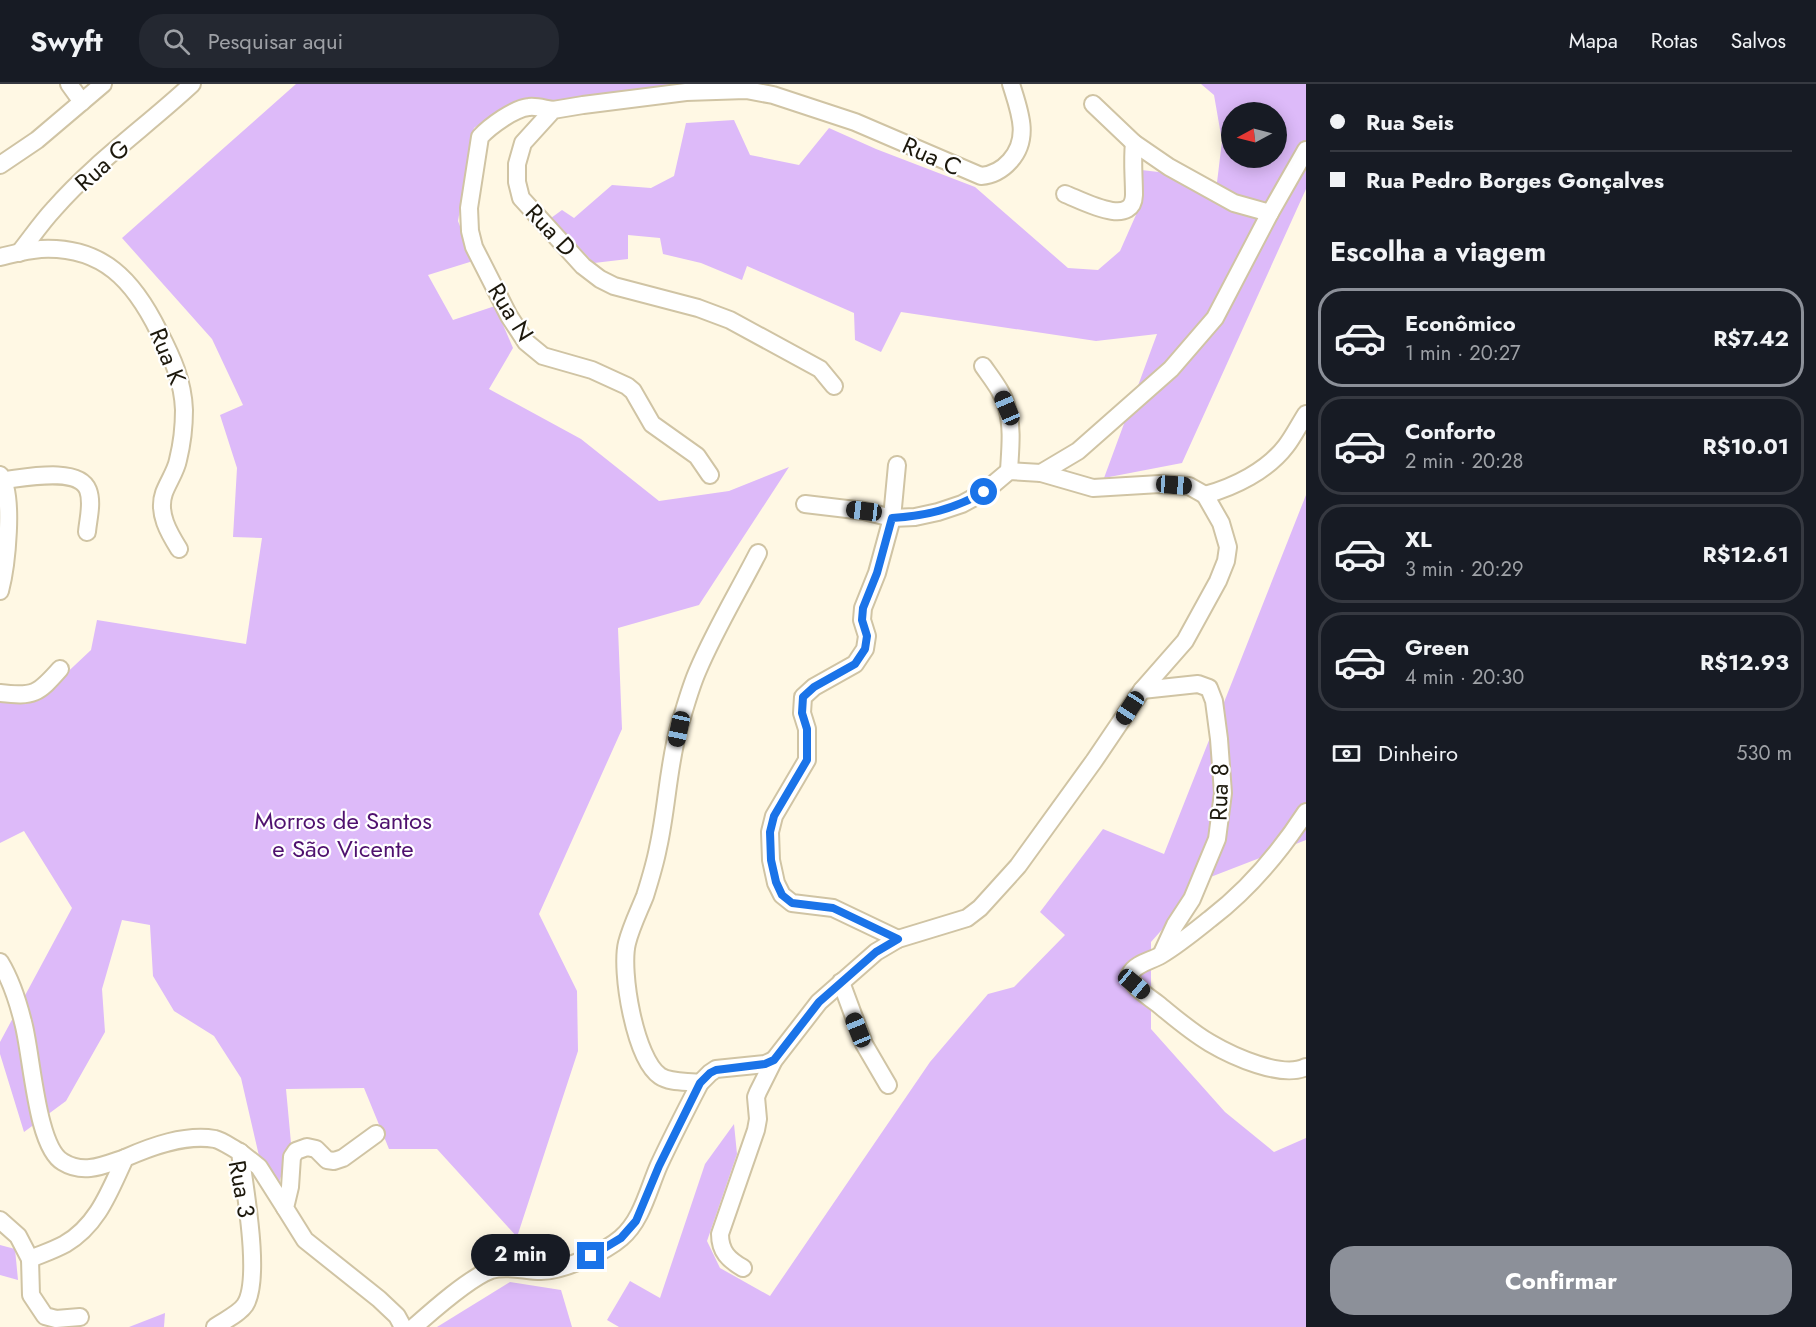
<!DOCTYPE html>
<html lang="pt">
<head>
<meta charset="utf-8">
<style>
  :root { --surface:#171b24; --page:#242831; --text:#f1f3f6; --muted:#9ea1a6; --line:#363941; --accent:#8c9099 }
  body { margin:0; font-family:Jost,sans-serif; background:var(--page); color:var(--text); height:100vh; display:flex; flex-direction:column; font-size:22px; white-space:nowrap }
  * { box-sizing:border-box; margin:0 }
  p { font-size:20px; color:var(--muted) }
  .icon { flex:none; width:33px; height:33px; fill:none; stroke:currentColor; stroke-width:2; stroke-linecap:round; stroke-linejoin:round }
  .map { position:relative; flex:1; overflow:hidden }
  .drawer { display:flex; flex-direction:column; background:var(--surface); width:510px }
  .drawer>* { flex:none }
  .hud { display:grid; align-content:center; height:132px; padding:0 24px; background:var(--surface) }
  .needle { width:39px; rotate:263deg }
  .fabs { position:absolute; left:1221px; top:18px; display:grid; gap:12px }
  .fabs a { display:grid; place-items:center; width:66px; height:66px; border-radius:50%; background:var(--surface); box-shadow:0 3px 15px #0003; font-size:30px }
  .end { position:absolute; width:27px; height:27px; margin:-14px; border:8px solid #1a73e8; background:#fff; box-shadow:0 0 0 3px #fff }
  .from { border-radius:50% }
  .bubble { position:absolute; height:42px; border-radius:21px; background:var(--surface); box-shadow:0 3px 15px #0003; font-size:20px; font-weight:700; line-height:42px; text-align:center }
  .car { position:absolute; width:18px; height:36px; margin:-18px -9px; border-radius:8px; box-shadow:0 0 4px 2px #0007; background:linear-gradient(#222 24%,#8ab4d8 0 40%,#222 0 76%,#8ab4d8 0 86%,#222 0) }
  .hud b { display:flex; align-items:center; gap:21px; height:57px; font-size:22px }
  .hud b+b { border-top:2px solid var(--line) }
  .hud i { width:15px; height:15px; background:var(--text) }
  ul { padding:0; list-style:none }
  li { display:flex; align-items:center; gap:18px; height:99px; margin:0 12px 9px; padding:0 12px; border:3px solid var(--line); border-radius:24px }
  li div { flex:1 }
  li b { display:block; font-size:22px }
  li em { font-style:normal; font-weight:700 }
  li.selected { border-color:var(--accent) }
  li>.icon { width:54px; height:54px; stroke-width:1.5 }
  h2 { padding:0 24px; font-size:27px; line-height:72px }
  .pay { display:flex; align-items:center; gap:15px; height:66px; padding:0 24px; font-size:22px }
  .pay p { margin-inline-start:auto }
  .primary-button { display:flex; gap:12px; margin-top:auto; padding:12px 24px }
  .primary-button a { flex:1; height:69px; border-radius:24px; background:var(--accent); color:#fff; font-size:24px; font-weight:700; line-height:69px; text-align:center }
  header { display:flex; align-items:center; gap:36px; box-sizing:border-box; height:84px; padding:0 30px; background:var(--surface); border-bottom:2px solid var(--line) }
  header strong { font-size:28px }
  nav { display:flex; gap:33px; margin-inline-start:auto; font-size:21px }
  .search { width:420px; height:54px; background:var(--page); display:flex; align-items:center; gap:15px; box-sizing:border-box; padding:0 21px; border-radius:24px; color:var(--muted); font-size:22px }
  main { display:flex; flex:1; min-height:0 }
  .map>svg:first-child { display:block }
  .green { fill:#ddbaf9; fill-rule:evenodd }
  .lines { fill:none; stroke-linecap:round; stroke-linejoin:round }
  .minor-casing { stroke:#d0c4a4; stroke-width:20 }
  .minor { stroke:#fff; stroke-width:16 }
  .route { stroke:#1a73e8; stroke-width:8 }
  .labels { text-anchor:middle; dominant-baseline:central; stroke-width:4.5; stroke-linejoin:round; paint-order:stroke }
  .street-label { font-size:24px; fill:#1c180c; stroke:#fff }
  .park-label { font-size:24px; fill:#4f116f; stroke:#fff }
</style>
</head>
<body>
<header>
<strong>Swyft</strong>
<div class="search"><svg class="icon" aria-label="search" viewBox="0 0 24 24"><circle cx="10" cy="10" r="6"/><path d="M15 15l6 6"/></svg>Pesquisar aqui</div>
<nav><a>Mapa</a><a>Rotas</a><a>Salvos</a></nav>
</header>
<main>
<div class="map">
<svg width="1306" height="1243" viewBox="0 0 1306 1243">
  <rect width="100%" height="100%" fill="#fff8e4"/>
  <g class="green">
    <polygon points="296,0 716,0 551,20 531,14 515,17 474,44 458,137 473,177 428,191 453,236 495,222 513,264 489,305 581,355 659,417 729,407 789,383 699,521 618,544 622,645 539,830 577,907 578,967 517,1153 437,1065 389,1065 364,1004 286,1005 291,1059 279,1099 259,1072 241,994 214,952 174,927 153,892 150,841 122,836 102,905 105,948 66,1017 24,1048 0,970 0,958 72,824 24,747 0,759 0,614 41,613 91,566 97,536 246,560 262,454 233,453 237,384 220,331 243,321 212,255 122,154"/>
    <path d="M 1201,0 L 1306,0 L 1306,105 L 1182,379 L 1104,394 L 1157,250 L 1096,257 L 901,228 L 881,268 L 855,256 L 854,229 L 747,182 L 742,196 L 701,179 L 663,170 L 660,154 L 628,151 L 628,175 L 594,179 L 551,134 L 562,126 L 574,134 L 612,101 L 651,104 L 674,92 L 686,39 L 734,36 L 750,71 L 799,81 L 829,44 L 876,65 L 975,103 L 1068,184 L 1098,186 L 1120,167 L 1139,124 L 1133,85 L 1167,89 L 1215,115 L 1222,57 L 1214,11 ZM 1232,28 L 1276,28 L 1276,74 L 1232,74 Z"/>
    <polygon points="1306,411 1306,756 1208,794 1151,858 1151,945 1225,1028 1274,1068 1306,1054 1306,1243 619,1243 607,1236 630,1197 660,1214 705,1080 734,1040 737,1070 707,1157 720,1184 770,1212 930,978 988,910 1014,903 1065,851 1040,828 1103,745 1164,770"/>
    <polygon points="0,1161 15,1165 18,1196 0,1191"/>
    <polygon points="510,1198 561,1206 572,1243 437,1243"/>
    <polygon points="165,1229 164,1243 129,1243"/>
  </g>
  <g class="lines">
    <defs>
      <g id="minor">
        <polyline points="69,0 82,18"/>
        <polyline points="1093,20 1134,59 1169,83 1234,119 1270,129"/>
        <path d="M 553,26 C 545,25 537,22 529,23 C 515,24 490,42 480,53 L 469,124 L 470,147 L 474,163 L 509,232 L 526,258 L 543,272 L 592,286 L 627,302 L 633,307 L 652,340 L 697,372 L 710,391"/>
        <polyline points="0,81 37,56 103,0"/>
        <path d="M 1065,110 C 1081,116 1133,145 1134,111 C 1134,93 1132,77 1134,59"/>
        <path d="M 19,169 C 31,154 41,139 54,125 C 95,78 147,42 192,0"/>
        <path d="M 0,173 C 13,170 27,166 41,165 C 103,162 134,197 159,248 C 172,273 183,297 184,326 C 184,341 182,360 178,376 C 176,387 168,398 164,409 C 157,429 169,449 179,465"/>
        <path d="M 983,282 C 992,295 1003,308 1007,324 C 1013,344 1010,367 1009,387"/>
        <path d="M 834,302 L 820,285 L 730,236 L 698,224 L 614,202 L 600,195 L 583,182 L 521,114 L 517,98 L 517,80 L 523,59 L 553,26 L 583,21 L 686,8 L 746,6 L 773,11 L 855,38 L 981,92 C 993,91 1002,86 1010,77 C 1031,54 1019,26 1011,0"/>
        <polyline points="897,381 892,434 877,489 863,524 862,536 867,552 865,565 855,580 814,603 803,613 802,629 807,645 807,676 774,732 770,748 771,776 776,799 782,811 792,819 833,824 898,855"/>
        <polyline points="1041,389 1078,367 1171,285 1215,234 1270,129 1306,66"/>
        <path d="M 0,391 C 15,410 6,484 0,507"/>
        <path d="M 4,396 C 24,394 79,382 88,406 C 93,419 88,435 87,448"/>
        <polyline points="805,420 864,427 892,434 915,433 938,428 962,420 984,408 1009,387 1041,389 1093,404 1160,400 1189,402 1205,411"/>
        <polyline points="1142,606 1198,600 1209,604 1214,617 1219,655 1223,709 1217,755 1192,815 1175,841 1163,867"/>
        <path d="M 0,609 C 34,613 38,610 60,585"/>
        <path d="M 1306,728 C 1280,768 1248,806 1210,835 C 1195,847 1178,861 1161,871 C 1151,877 1136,879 1130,890 C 1131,903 1148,912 1158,920 C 1174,933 1191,948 1210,959 C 1232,972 1282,995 1306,983"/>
        <path d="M 0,878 C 11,896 18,918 23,938 C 32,970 36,1063 63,1078 C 84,1091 104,1081 125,1074"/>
        <polyline points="841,898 864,960 888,1001"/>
        <path d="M 700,999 C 688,997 670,999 660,992 C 635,975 620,887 627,859 C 631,843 639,827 645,812 C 650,796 655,780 658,764 C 667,724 668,682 679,643 C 685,624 690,604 698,586 C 715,546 738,508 758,469"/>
        <polyline points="376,1050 343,1074 334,1077 327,1076 316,1065 307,1063 296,1067 292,1073 290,1103 285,1124 305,1156 379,1215 397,1232 403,1243"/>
        <polyline points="240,1068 259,1083 285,1124"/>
        <polyline points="0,1136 18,1152 30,1175"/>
        <path d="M 743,1184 C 729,1176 720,1168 720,1150 L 756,1046 L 758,1035 L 756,1013 L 758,1008 L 774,976 L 819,918 L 876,868 L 898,855 L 967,834 L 980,824 L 1018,782 L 1094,677 L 1142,606 L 1185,557 L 1218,497 L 1226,477 L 1228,463 L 1221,439 L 1205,411 C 1234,403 1267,387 1286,362 C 1293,353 1299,341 1306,330"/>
        <path d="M 80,1233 L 56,1235 L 45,1232 L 31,1211 L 30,1175 C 42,1170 54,1166 65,1160 C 98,1141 110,1106 125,1074 C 152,1062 185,1050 215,1055 C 223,1057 232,1064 240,1068 C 244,1101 262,1195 245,1221 C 239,1230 225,1236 215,1243"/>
        <path d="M 414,1243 C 432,1227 469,1194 491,1186 C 508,1181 525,1187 541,1187 C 563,1187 605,1168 621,1154 C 642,1136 648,1106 659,1081 C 672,1053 686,1026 700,999 L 710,989 L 716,985 L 765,980 L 774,976"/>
      </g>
    </defs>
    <use href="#minor" class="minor-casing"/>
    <use href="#minor" class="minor"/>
  </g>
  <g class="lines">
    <path class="route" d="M 591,1172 L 621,1154 L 636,1137 L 659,1082 L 700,999 L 710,989 L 716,986 L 765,980 L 774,976 L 819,918 L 876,868 L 898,855 L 833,824 L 792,819 L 782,811 L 776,798 L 771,776 L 770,748 L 774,732 L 807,676 L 807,645 L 802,629 L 803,613 L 814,603 L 855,580 L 865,565 L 867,552 L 862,536 L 863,524 L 877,489 L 892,434 C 926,432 954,425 984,408"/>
  </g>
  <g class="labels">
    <g class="street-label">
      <text transform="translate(932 72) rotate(24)">Rua C</text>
      <text transform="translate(102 81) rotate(-42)">Rua G</text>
      <text transform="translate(551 146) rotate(47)">Rua D</text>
      <text transform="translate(511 228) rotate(58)">Rua N</text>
      <text transform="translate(168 272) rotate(68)">Rua K</text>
      <text transform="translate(1219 708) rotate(-88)">Rua 8</text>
      <text transform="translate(242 1105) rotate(80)">Rua 3</text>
    </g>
    <g class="park-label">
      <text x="343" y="736">Morros de Santos<tspan x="343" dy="28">e São Vicente</tspan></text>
    </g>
  </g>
</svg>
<div class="fabs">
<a><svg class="needle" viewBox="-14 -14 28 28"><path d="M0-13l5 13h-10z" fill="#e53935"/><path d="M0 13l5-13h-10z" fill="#9ea1a6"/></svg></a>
</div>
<i class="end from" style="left:984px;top:408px"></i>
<i class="end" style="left:591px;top:1172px"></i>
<div class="bubble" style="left:471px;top:1150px;width:99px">2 min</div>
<i class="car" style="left:1007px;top:324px;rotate:337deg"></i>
<i class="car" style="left:1174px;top:401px;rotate:94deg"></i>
<i class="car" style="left:864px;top:427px;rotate:277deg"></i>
<i class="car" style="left:1130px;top:624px;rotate:213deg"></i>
<i class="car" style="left:679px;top:645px;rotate:192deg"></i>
<i class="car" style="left:1134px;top:900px;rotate:130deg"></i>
<i class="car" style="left:858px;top:946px;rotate:338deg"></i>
</div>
<section class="drawer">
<div class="hud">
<b><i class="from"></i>Rua Seis</b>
<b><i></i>Rua Pedro Borges Gonçalves</b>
</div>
<h2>Escolha a viagem</h2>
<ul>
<li class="selected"><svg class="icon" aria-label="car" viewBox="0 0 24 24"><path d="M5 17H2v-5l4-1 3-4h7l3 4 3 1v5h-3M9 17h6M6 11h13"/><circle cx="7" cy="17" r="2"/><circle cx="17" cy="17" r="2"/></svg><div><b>Econômico</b><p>1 min · 20:27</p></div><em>R$7.42</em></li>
<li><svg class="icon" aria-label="car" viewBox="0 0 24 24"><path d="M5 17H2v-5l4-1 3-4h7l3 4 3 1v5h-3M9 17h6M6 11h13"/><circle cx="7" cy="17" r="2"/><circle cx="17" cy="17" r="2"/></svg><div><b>Conforto</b><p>2 min · 20:28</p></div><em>R$10.01</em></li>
<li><svg class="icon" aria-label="car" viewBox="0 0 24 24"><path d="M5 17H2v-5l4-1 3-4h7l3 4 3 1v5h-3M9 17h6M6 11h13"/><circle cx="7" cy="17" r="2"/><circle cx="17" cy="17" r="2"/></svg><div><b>XL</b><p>3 min · 20:29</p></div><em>R$12.61</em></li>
<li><svg class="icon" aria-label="car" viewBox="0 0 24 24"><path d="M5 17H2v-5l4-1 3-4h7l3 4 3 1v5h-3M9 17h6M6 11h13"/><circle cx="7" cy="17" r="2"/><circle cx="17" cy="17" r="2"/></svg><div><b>Green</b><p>4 min · 20:30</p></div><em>R$12.93</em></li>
</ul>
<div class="pay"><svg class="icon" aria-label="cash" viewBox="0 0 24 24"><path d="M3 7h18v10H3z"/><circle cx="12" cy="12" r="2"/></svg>Dinheiro<p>530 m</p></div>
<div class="primary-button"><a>Confirmar</a></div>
</section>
</main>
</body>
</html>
